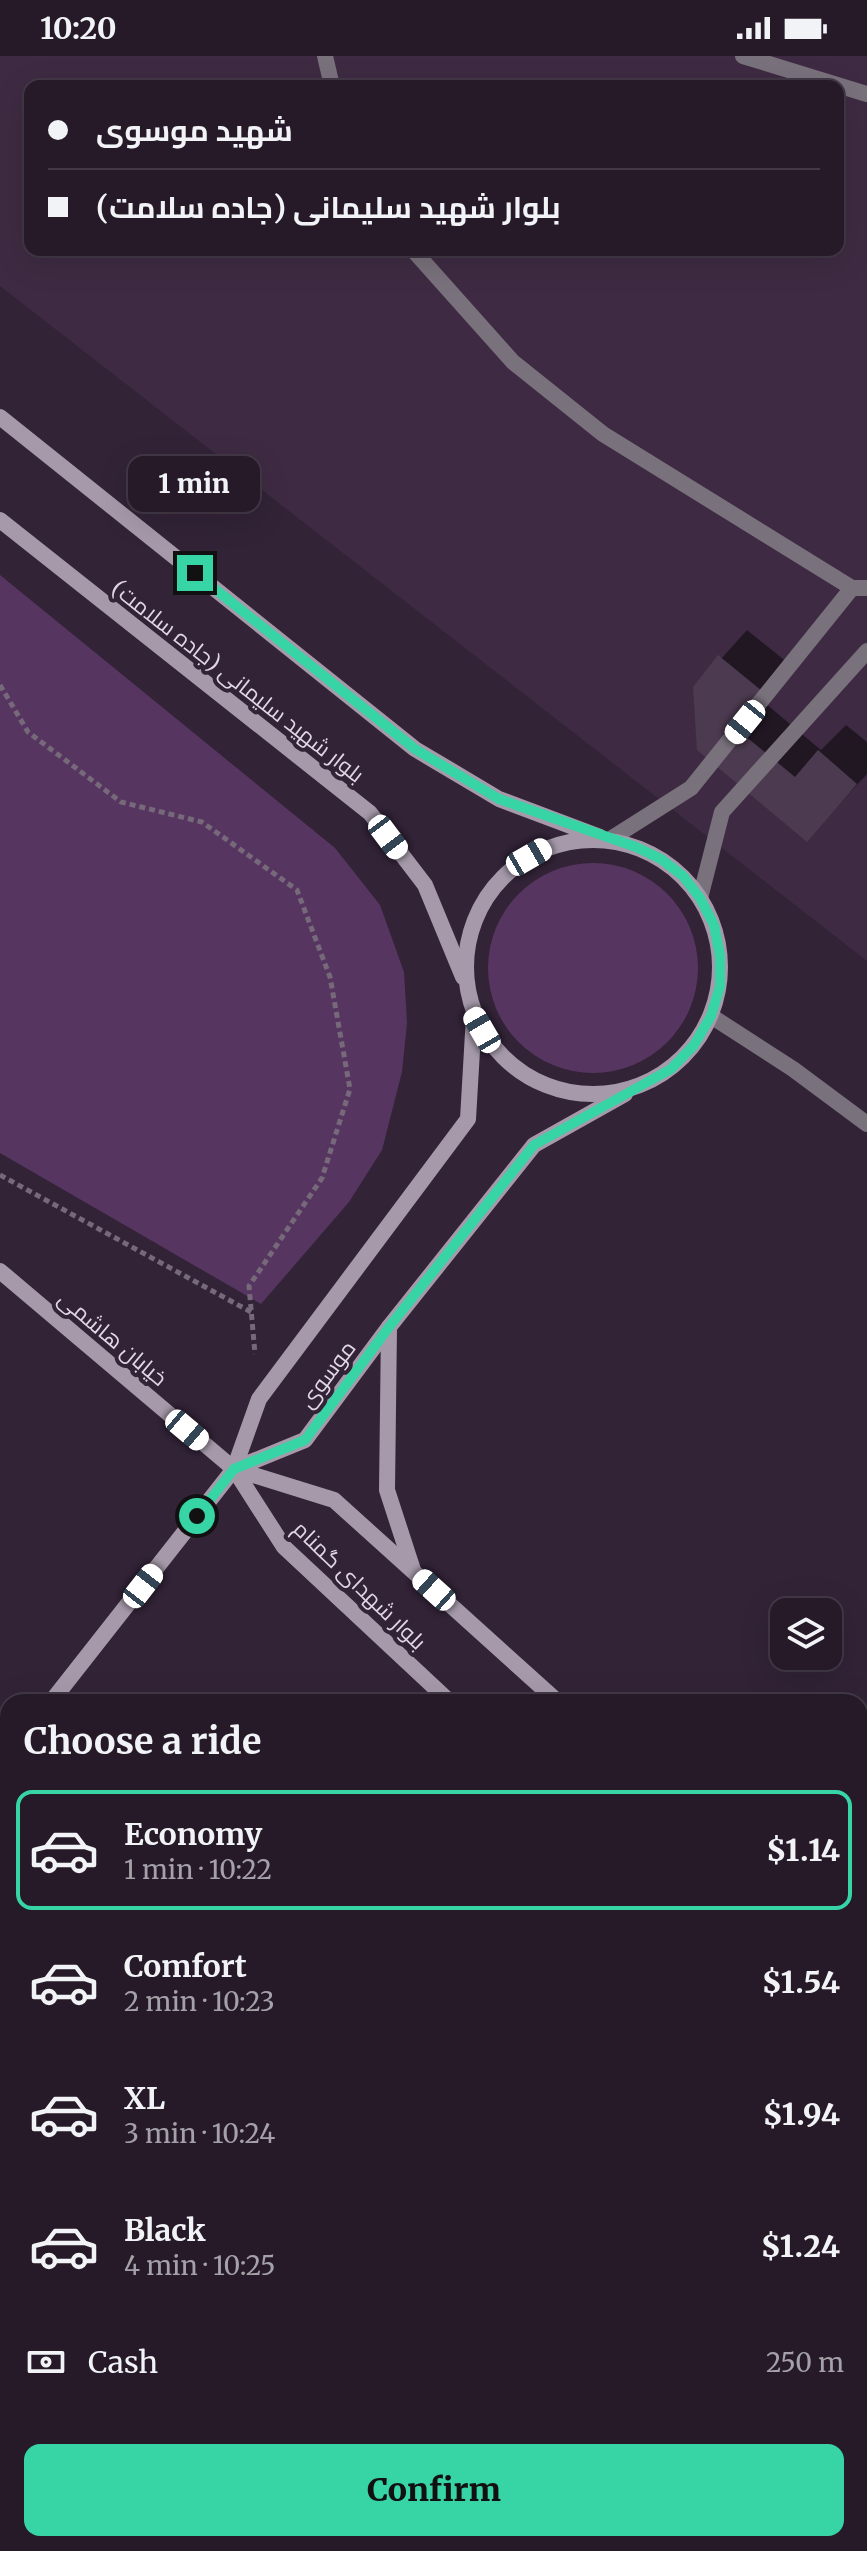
<!DOCTYPE html>
<html lang="en">
<head>
<meta charset="utf-8">
<style>
  :root { --surface:#261a29; --page:#2e2331; --text:#f1f3f6; --muted:#a4a1a8; --line:#423846; --accent:#37d4a6 }
  body { margin:0; font-family:Merriweather,Cairo,serif; background:var(--page); color:var(--text); height:100vh; display:flex; flex-direction:column; font-size:30px; white-space:nowrap }
  * { box-sizing:border-box; margin:0 }
  p { font-size:26px; color:var(--muted) }
  .icon { flex:none; width:44px; height:44px; fill:none; stroke:currentColor; stroke-width:2; stroke-linecap:round; stroke-linejoin:round }
  .map { position:relative; flex:1; overflow:hidden }
  .drawer { position:absolute; left:0px; top:1638px; width:868px; height:858px; display:flex; flex-direction:column; background:var(--surface); border-radius:24px 24px 0 0; box-shadow:0 8px 32px #0002,0 0 0 2px var(--line) }
  .drawer>* { flex:none }
  .guide { position:absolute; left:24px; top:24px; width:820px; height:176px; border-radius:16px; box-shadow:0 8px 32px #0002,0 0 0 2px var(--line); display:grid; align-content:center; height:176px; padding:0 24px; background:var(--surface) }
  .controls { position:absolute; left:770px; top:1542px; display:grid; gap:16px }
  .controls a { display:grid; place-items:center; width:72px; height:72px; border-radius:16px; background:var(--surface); box-shadow:0 8px 32px #0002,0 0 0 2px var(--line); font-size:40px }
  .end { position:absolute; width:36px; height:36px; margin:-18px; border:10px solid #37d4a6; background:#111; box-shadow:0 0 0 4px #111 }
  .from { border-radius:50% }
  .bubble { position:absolute; height:56px; border-radius:16px; background:var(--surface); box-shadow:0 8px 32px #0002,0 0 0 2px var(--line); font-size:26px; font-weight:800; line-height:56px; text-align:center }
  .car { position:absolute; width:24px; height:48px; margin:-24px -12px; border-radius:10px; box-shadow:0 0 6px 2px #0007; background:linear-gradient(#fff 24%,#345 0 40%,#fff 0 76%,#345 0 86%,#fff 0) }
  .guide b { display:flex; align-items:center; gap:28px; height:76px; font-size:30px }
  .guide b+b { border-top:2px solid var(--line) }
  .guide i { width:20px; height:20px; background:var(--text) }
  ul { padding:0; list-style:none }
  li { display:flex; align-items:center; gap:24px; height:120px; margin:0 16px 12px; padding:0 8px; border:4px solid transparent; border-radius:16px }
  li div { flex:1 }
  li b { display:block; font-size:30px }
  li em { font-style:normal; font-weight:800 }
  li.active { border-color:var(--accent) }
  li>.icon { width:72px; height:72px; stroke-width:1.5 }
  h2 { padding:0 24px; font-size:36px; line-height:96px }
  .pay { display:flex; align-items:center; gap:20px; height:88px; padding:0 24px; font-size:30px }
  .pay p { margin-inline-start:auto }
  .cta { display:flex; gap:16px; margin-top:auto; padding:16px 24px }
  .cta a { flex:1; height:92px; border-radius:16px; background:var(--accent); color:#111; font-size:32px; font-weight:800; line-height:92px; text-align:center }
  .status { display:flex; justify-content:space-between; align-items:center; height:56px; padding:0 40px; background:var(--surface); direction:ltr }
  .status svg { height:22px; fill:currentColor }
  .map>svg:first-child { display:block }
  .built { fill:#3e2b43; fill-rule:evenodd }
  .green { fill:#573561 }
  .shadow { fill:#0007 }
  .building { fill:#4c3b50 }
  .lines { fill:none; stroke-linecap:round; stroke-linejoin:round }
  .path { stroke:#76697a; stroke-width:5; stroke-dasharray:6 4; stroke-linecap:butt }
  .lane { stroke:#79717b; stroke-width:16 }
  .street { stroke:#79717b; stroke-width:16 }
  .secondary { stroke:#a69aaa; stroke-width:16 }
  .route { stroke:#37d4a6; stroke-width:10 }
  .labels { text-anchor:middle; dominant-baseline:central; stroke-width:8; stroke-linejoin:round; paint-order:stroke }
  .street-label { font-size:22px; fill:#e2d8e5; stroke:#322337 }
</style>
</head>
<body>
<div class="status"><b>10:20</b><svg viewBox="0 0 49 12"><path d="M0 12V9h3v3zM5 12V6h3v6zM10 12V3h3v9zM15 12V0h3v12zM26 1h20v11H26zM47 4h2v5h-2z"/></svg></div>
<div class="map">
<svg width="867" height="2495" viewBox="0 0 867 2495">
  <rect width="100%" height="100%" fill="#322337"/>
  <path class="built" d="M 0,0 L 867,0 L 867,905 L 0,230 ZM 30,30 L 838,30 L 838,194 L 30,194 Z"/>
  <g class="green">
    <polygon points="0,519 335,792 380,849 404,916 407,967 402,1016 382,1094 349,1146 261,1248 0,1097"/>
    <circle cx="593" cy="912" r="105"/>
  </g>
  <polygon class="shadow" points="747,574 788,607 759,642 821,694 846,669 867,686 867,718 807,783 695,632"/>
  <polygon class="building" points="718,599 762,635 733,670 795,721 818,694 857,728 807,786 697,694 693,631"/>
  <g class="lines">
    <g class="path">
      <polyline points="0,629 28,676 121,746 202,766 297,834 330,921 350,1033 322,1122 249,1230 255,1298"/>
      <polyline points="0,1119 251,1256"/>
    </g>
    <g class="lane">
      <polyline points="325,0 332,30"/>
      <polyline points="743,0 867,38"/>
      <polyline points="413,194 513,306 603,378 852,532 867,532"/>
      <polyline points="609,784 691,732 852,532"/>
      <polyline points="700,842 722,756 867,595"/>
      <polyline points="711,960 793,1013 867,1068"/>
    </g>
    <g class="street">
      <polyline points="0,1892 8,1898"/>
      <polyline points="0,2207 8,2197"/>
      <polyline points="833,2488 840,2495"/>
      <polyline points="126,2495 131,2488"/>
      <polyline points="433,2495 439,2488"/>
    </g>
    <g class="secondary">
      <polyline points="0,361 415,693 499,743 600,781"/>
      <polyline points="0,464 370,757 425,829 463,921"/>
      <circle cx="593" cy="911" r="127"/>
      <polyline points="0,1215 234,1413 284,1491 450,1646"/>
      <polyline points="389,1271 387,1434 413,1514"/>
      <polyline points="234,1413 305,1384 389,1271 534,1089 625,1038"/>
      <polyline points="234,1413 334,1444 558,1646"/>
      <polyline points="51,1646 234,1413 259,1343 468,1063 474,960"/>
      <polyline points="0,1711 8,1701"/>
      <polyline points="860,1919 867,1925"/>
      <polyline points="860,2023 867,2030"/>
    </g>
  </g>
  <g class="lines">
    <polyline class="route" points="195,517 415,693 499,743 636,791 661,803 683,820 700,842 714,869 720,900 720,930 711,960 694,989 671,1013 534,1089 389,1271 305,1384 234,1413 197,1460"/>
  </g>
  <g class="labels">
    <g class="street-label">
      <text transform="translate(238 625) rotate(38)">بلوار شهید سلیمانی (جاده سلامت)</text>
      <text transform="translate(113 1282) rotate(40)">خیابان هاشمی</text>
      <text transform="translate(327 1318) rotate(-53)">موسوی</text>
      <text transform="translate(360 1529) rotate(44)">بلوار شهدای گمنام</text>
    </g>
  </g>
</svg>
<div class="controls">
<a><svg class="icon" aria-label="layers" viewBox="0 0 24 24"><path d="M12 4l9 5-9 5-9-5zM3 14l9 5 9-5"/></svg></a>
</div>
<i class="end from" style="left:197px;top:1460px"></i>
<i class="end" style="left:195px;top:517px"></i>
<div class="bubble" style="left:128px;top:400px;width:132px">1 min</div>
<i class="car" style="left:745px;top:666px;rotate:219deg"></i>
<i class="car" style="left:388px;top:781px;rotate:143deg"></i>
<i class="car" style="left:529px;top:801px;rotate:60deg"></i>
<i class="car" style="left:482px;top:974px;rotate:330deg"></i>
<i class="car" style="left:187px;top:1374px;rotate:130deg"></i>
<i class="car" style="left:143px;top:1530px;rotate:38deg"></i>
<i class="car" style="left:434px;top:1534px;rotate:312deg"></i>
<div class="guide">
<b><i class="from"></i>شهید موسوی</b>
<b><i></i>بلوار شهید سلیمانی (جاده سلامت)</b>
</div>
<section class="drawer">
<h2>Choose a ride</h2>
<ul>
<li class="active"><svg class="icon" aria-label="car" viewBox="0 0 24 24"><path d="M5 17H2v-5l4-1 3-4h7l3 4 3 1v5h-3M9 17h6M6 11h13"/><circle cx="7" cy="17" r="2"/><circle cx="17" cy="17" r="2"/></svg><div><b>Economy</b><p>1 min · 10:22</p></div><em>$1.14</em></li>
<li><svg class="icon" aria-label="car" viewBox="0 0 24 24"><path d="M5 17H2v-5l4-1 3-4h7l3 4 3 1v5h-3M9 17h6M6 11h13"/><circle cx="7" cy="17" r="2"/><circle cx="17" cy="17" r="2"/></svg><div><b>Comfort</b><p>2 min · 10:23</p></div><em>$1.54</em></li>
<li><svg class="icon" aria-label="car" viewBox="0 0 24 24"><path d="M5 17H2v-5l4-1 3-4h7l3 4 3 1v5h-3M9 17h6M6 11h13"/><circle cx="7" cy="17" r="2"/><circle cx="17" cy="17" r="2"/></svg><div><b>XL</b><p>3 min · 10:24</p></div><em>$1.94</em></li>
<li><svg class="icon" aria-label="car" viewBox="0 0 24 24"><path d="M5 17H2v-5l4-1 3-4h7l3 4 3 1v5h-3M9 17h6M6 11h13"/><circle cx="7" cy="17" r="2"/><circle cx="17" cy="17" r="2"/></svg><div><b>Black</b><p>4 min · 10:25</p></div><em>$1.24</em></li>
</ul>
<div class="pay"><svg class="icon" aria-label="cash" viewBox="0 0 24 24"><path d="M3 7h18v10H3z"/><circle cx="12" cy="12" r="2"/></svg>Cash<p>250 m</p></div>
<div class="cta"><a>Confirm</a></div>
</section>
</div>
</body>
</html>
